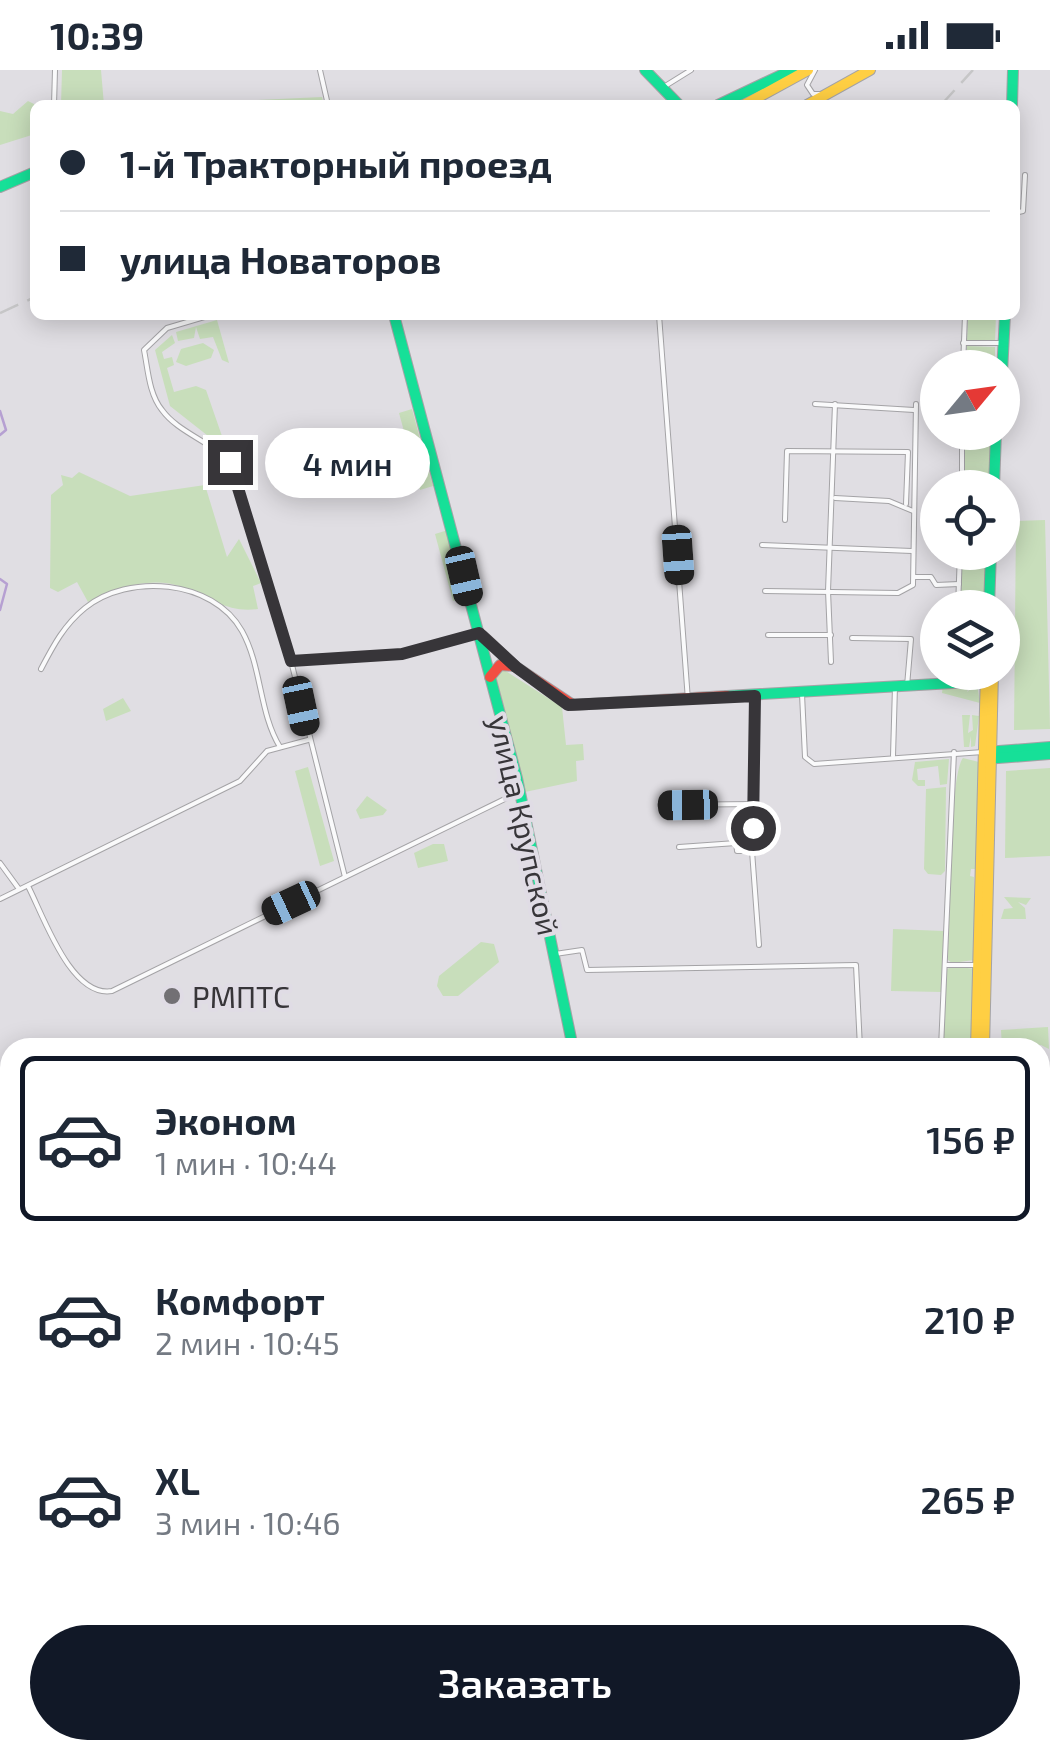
<!DOCTYPE html>
<html lang="ru">
<head>
<meta charset="utf-8">
<style>
  :root { --surface:#fff; --page:#f6f6f7; --text:#1f2937; --muted:#747a83; --line:#e0e1e3; --accent:#111827 }
  body { margin:0; font-family:"Exo 2",sans-serif; background:var(--page); color:var(--text); height:100vh; display:flex; flex-direction:column; font-size:38px; white-space:nowrap }
  * { box-sizing:border-box; margin:0 }
  p { font-size:32px; color:var(--muted) }
  .icon { flex:none; width:55px; height:55px; fill:none; stroke:currentColor; stroke-width:2; stroke-linecap:round; stroke-linejoin:round }
  .map { position:relative; flex:1; overflow:hidden }
  .drawer { position:absolute; left:0px; top:968px; width:1050px; height:722px; display:flex; flex-direction:column; background:var(--surface); border-radius:30px 30px 0 0; box-shadow:0 5px 25px #0003 }
  .drawer>* { flex:none }
  .banner { position:absolute; left:30px; top:30px; width:990px; height:220px; border-radius:15px; box-shadow:0 5px 25px #0003; display:grid; align-content:center; height:220px; padding:0 30px; background:var(--surface) }
  .needle { width:65px; rotate:61deg }
  .controls { position:absolute; left:920px; top:280px; display:grid; gap:20px }
  .controls a { display:grid; place-items:center; width:100px; height:100px; border-radius:50%; background:var(--surface); box-shadow:0 5px 25px #0003; font-size:50px }
  .end { position:absolute; width:45px; height:45px; margin:-22px; border:12px solid #373539; background:#fff; box-shadow:0 0 0 5px #fff }
  .from { border-radius:50% }
  .bubble { position:absolute; height:70px; border-radius:35px; background:var(--surface); box-shadow:0 5px 25px #0003; font-size:32px; font-weight:600; line-height:70px; text-align:center }
  .car { position:absolute; width:30px; height:60px; margin:-30px -15px; border-radius:12px; box-shadow:0 0 8px 2px #0007; background:linear-gradient(#222 24%,#8ab4d8 0 40%,#222 0 76%,#8ab4d8 0 86%,#222 0) }
  .banner b { display:flex; align-items:center; gap:35px; height:95px; font-size:38px }
  .banner b+b { border-top:2px solid var(--line) }
  .banner i { width:25px; height:25px; background:var(--text) }
  ul { padding:18px 0 0; list-style:none }
  li { display:flex; align-items:center; gap:30px; height:165px; margin:0 20px 15px; padding:0 10px; border:5px solid transparent; border-radius:15px }
  li div { flex:1 }
  li b { display:block; font-size:38px }
  li em { font-style:normal; font-weight:600 }
  li.active { border-color:var(--accent) }
  li>.icon { width:90px; height:90px; stroke-width:1.5 }
  .cta { display:flex; gap:20px; margin-top:auto; padding:20px 30px }
  .cta a { flex:1; height:115px; border-radius:60px; background:var(--accent); color:#fff; font-size:40px; font-weight:600; line-height:115px; text-align:center }
  .status { display:flex; justify-content:space-between; align-items:center; height:70px; padding:0 50px; background:var(--surface); direction:ltr }
  .status svg { height:28px; fill:currentColor }
  .map>svg:first-child { display:block }
  .green { fill:#c8debb }
  .lines { fill:none; stroke-linecap:round; stroke-linejoin:round }
  .stream { stroke:#b6a0d2; stroke-width:2.5 }
  .river { stroke:#b6a0d2; stroke-width:8 }
  .street-casing { stroke:#a4a3a6; stroke-width:6 }
  .fast-casing { stroke:#a4a3a6; stroke-width:12 }
  .slow-casing { stroke:#a4a3a6; stroke-width:12 }
  .jam-casing { stroke:#a4a3a6; stroke-width:12 }
  .street { stroke:#fafafb; stroke-width:4 }
  .fast { stroke:#16e098; stroke-width:10 }
  .slow { stroke:#ffcf43; stroke-width:10 }
  .jam { stroke:#f24e42; stroke-width:10 }
  .rail { stroke:#c6c6c7; stroke-width:2.5; stroke-dasharray:20 10; stroke-linecap:butt }
  .route { stroke:#373539; stroke-width:12 }
  .poi-dot { fill:#727074; stroke:#e0dce5; stroke-width:4 }
  .labels { text-anchor:middle; dominant-baseline:central; stroke-width:8; stroke-linejoin:round; paint-order:stroke }
  .street-label { font-size:30px; fill:#373539; stroke:#e0dce5 }
  .poi-label { font-size:30px; fill:#373539; stroke:#e0dce5; text-anchor:start }
</style>
</head>
<body>
<div class="status"><b>10:39</b><svg viewBox="0 0 49 12"><path d="M0 12V9h3v3zM5 12V6h3v6zM10 12V3h3v9zM15 12V0h3v12zM26 1h20v11H26zM47 4h2v5h-2z"/></svg></div>
<div class="map">
<svg width="1050" height="1689" viewBox="0 0 1050 1689">
  <rect width="100%" height="100%" fill="#e0dee3"/>
  <g class="green">
    <polygon points="62,0 101,0 104,35 61,35"/>
    <polygon points="322,27 324,35 245,35 257,30"/>
    <polygon points="28,31 36,35 35,64 0,75 0,41 13,44"/>
    <polygon points="968,245 996,245 995,272 967,271"/>
    <polygon points="217,250 229,293 222,290 213,267 200,269 196,257 194,268 178,271 176,262"/>
    <polygon points="172,265 175,273 162,282 164,289 172,287 174,295 167,298 174,322 196,316 206,320 223,369 217,373 170,336 155,280"/>
    <polygon points="203,273 214,280 211,288 186,296 176,292 181,279"/>
    <polygon points="967,276 995,277 995,297 967,297"/>
    <polygon points="412,339 433,416 420,420 399,343"/>
    <polygon points="964,363 992,363 990,417 962,418"/>
    <path d="M 79,402 L 130,426 L 205,415 L 227,487 L 239,469 L 261,513 L 253,516 L 258,539 C 229,543 212,529 185,518 C 153,505 117,517 88,532 L 77,512 L 58,522 L 50,518 L 51,425 L 63,415 L 61,405 L 72,408 Z"/>
    <polygon points="1045,450 1050,659 1014,660 1016,451"/>
    <polygon points="448,460 466,527 453,531 435,464"/>
    <polygon points="960,483 988,483 986,537 958,538"/>
    <polygon points="501,598 562,637 566,675 583,674 584,690 576,691 577,711 525,722 496,606"/>
    <polygon points="971,613 967,622 977,613 980,633 942,623 943,615"/>
    <polygon points="123,628 131,641 106,651 103,639"/>
    <polygon points="962,645 970,645 968,663 973,660 972,645 979,646 975,676 971,677 971,666 969,677 964,677"/>
    <path d="M 963,688 L 979,692 L 976,799 L 971,799 L 970,806 L 974,807 L 974,890 L 952,893 L 948,890 C 949,858 949,705 963,688 Z"/>
    <polygon points="949,689 947,714 940,715 938,696 917,699 918,710 925,710 925,716 918,716 912,710 915,692"/>
    <polygon points="308,697 334,791 320,796 295,701"/>
    <polygon points="1050,698 1050,786 1005,788 1006,701"/>
    <polygon points="946,717 945,801 941,805 928,804 924,799 926,719"/>
    <polygon points="367,726 387,740 383,745 360,749 356,740"/>
    <polygon points="433,774 444,774 448,791 418,798 414,783"/>
    <polygon points="1004,827 1031,828 1026,835 1018,832 1025,838 1026,849 1001,849 1004,839 1013,838"/>
    <polygon points="893,859 944,861 942,922 891,921"/>
    <polygon points="481,872 494,874 499,892 458,926 443,926 437,916 439,906"/>
    <polygon points="952,896 975,899 973,977 943,978 946,900"/>
    <polygon points="1048,957 1049,979 1041,975 1002,977 1001,960"/>
    <polygon points="0,1379 10,1386 10,1437 0,1428"/>
    <polygon points="0,1440 10,1448 10,1507 0,1511"/>
    <polygon points="1050,1542 1050,1662 1040,1656 1040,1543"/>
    <polygon points="1040,1671 1050,1677 1050,1689 1004,1689 1003,1680 1040,1680"/>
    <polygon points="817,1680 927,1680 912,1689 805,1689"/>
  </g>
  <g class="lines">
    <g class="stream">
      <polyline points="0,341 6,360 0,365"/>
      <polyline points="0,509 7,514 0,540"/>
      <polyline points="34,978 34,972"/>
      <polyline points="0,1031 10,1025"/>
    </g>
    <g class="river">
      <polyline points="0,1388 10,1394"/>
      <polyline points="0,1542 10,1539"/>
    </g>
    <defs>
      <g id="street">
        <polyline points="320,0 328,35"/>
        <polyline points="815,0 807,15 813,24 821,24"/>
        <polyline points="662,18 691,0"/>
        <polyline points="54,35 55,0"/>
        <polyline points="1015,143 1023,141 1025,105"/>
        <path d="M 211,245 L 167,258 L 144,280 C 148,300 149,324 162,340 C 180,365 218,373 235,400 L 291,591 L 345,807"/>
        <polyline points="659,245 688,630"/>
        <polyline points="963,273 999,273"/>
        <polyline points="963,298 965,245"/>
        <polyline points="815,334 914,340"/>
        <polyline points="962,362 962,418"/>
        <polyline points="835,428 889,431 913,441"/>
        <polyline points="785,450 787,381 908,382 906,434"/>
        <polyline points="762,475 912,481"/>
        <polyline points="914,507 931,507 936,515 959,514"/>
        <polyline points="765,521 898,523 913,515 916,334"/>
        <polyline points="958,538 960,482"/>
        <polyline points="768,565 831,565"/>
        <polyline points="852,568 911,569 907,616"/>
        <polyline points="292,591 401,584 479,563"/>
        <polyline points="831,592 828,521 835,334"/>
        <path d="M 41,599 C 53,576 64,555 85,538 C 128,503 213,509 242,561 C 262,597 259,643 280,677"/>
        <polyline points="802,624 805,687 814,694 983,682"/>
        <polyline points="755,626 752,781 759,875"/>
        <polyline points="893,686 895,616"/>
        <polyline points="660,735 754,734"/>
        <polyline points="679,777 736,773 737,781 752,781"/>
        <polyline points="0,793 19,819"/>
        <path d="M 28,816 C 44,847 71,928 112,921 L 517,723"/>
        <polyline points="0,829 240,711 267,681 308,670"/>
        <polyline points="555,884 582,880 587,900 856,895 860,978"/>
        <polyline points="947,895 977,895"/>
        <polyline points="941,978 954,682"/>
        <polyline points="0,1071 10,1083"/>
        <polyline points="0,1183 10,1177"/>
        <polyline points="0,1247 10,1248"/>
        <polyline points="0,1372 10,1380"/>
        <polyline points="1040,1441 1050,1440"/>
        <polyline points="812,1680 812,1681"/>
        <polyline points="366,1689 373,1680"/>
      </g>
      <g id="fast">
        <polyline points="645,0 679,35"/>
        <polyline points="718,35 792,0"/>
        <polyline points="1012,35 1013,0"/>
        <polyline points="0,117 35,102"/>
        <polyline points="394,245 517,708 573,978"/>
        <polyline points="1002,303 1005,245"/>
        <polyline points="994,418 996,362"/>
        <polyline points="989,538 991,482"/>
        <polyline points="727,626 988,611"/>
        <polyline points="986,682 1050,677"/>
        <polyline points="985,689 1050,684"/>
        <polyline points="997,1680 997,1689"/>
      </g>
      <g id="slow">
        <polyline points="744,35 808,0"/>
        <polyline points="807,35 870,0"/>
        <polyline points="976,978 986,602"/>
        <polyline points="984,978 993,602"/>
        <polyline points="988,1680 989,1689"/>
      </g>
      <g id="jam">
        <polyline points="483,566 516,597 573,635 727,626"/>
        <polyline points="490,607 500,595 514,596"/>
      </g>
    </defs>
    <use href="#street" class="street-casing"/>
    <use href="#fast" class="fast-casing"/>
    <use href="#slow" class="slow-casing"/>
    <use href="#jam" class="jam-casing"/>
    <use href="#street" class="street"/>
    <use href="#fast" class="fast"/>
    <use href="#slow" class="slow"/>
    <use href="#jam" class="jam"/>
    <g class="rail">
      <polyline points="941,35 973,0"/>
      <polyline points="0,243 35,227"/>
    </g>
  </g>
  <g class="lines">
    <polyline class="route" points="230,392 291,591 402,584 479,563 516,597 568,635 755,626 753,758"/>
  </g>
  <circle class="poi-dot" cx="172" cy="926" r="10"/>
  <g class="labels">
    <g class="street-label">
      <text transform="translate(525 755) rotate(77)">улица Крупской</text>
    </g>
    <g class="poi-label">
      <text x="192" y="926">РМПТС</text>
    </g>
  </g>
</svg>
<div class="controls">
<a><svg class="needle" viewBox="-14 -14 28 28"><path d="M0-13l5 13h-10z" fill="#e53935"/><path d="M0 13l5-13h-10z" fill="#747a83"/></svg></a>
<a><svg class="icon" aria-label="locate" viewBox="0 0 24 24"><circle cx="12" cy="12" r="6"/><path d="M12 2v4M12 18v4M2 12h4M18 12h4"/></svg></a>
<a><svg class="icon" aria-label="layers" viewBox="0 0 24 24"><path d="M12 4l9 5-9 5-9-5zM3 14l9 5 9-5"/></svg></a>
</div>
<i class="end from" style="left:753px;top:758px"></i>
<i class="end" style="left:230px;top:392px"></i>
<div class="bubble" style="left:265px;top:358px;width:165px">4 мин</div>
<i class="car" style="left:678px;top:485px;rotate:176deg"></i>
<i class="car" style="left:464px;top:506px;rotate:167deg"></i>
<i class="car" style="left:301px;top:636px;rotate:168deg"></i>
<i class="car" style="left:688px;top:735px;rotate:269deg"></i>
<i class="car" style="left:291px;top:833px;rotate:245deg"></i>
<div class="banner">
<b><i class="from"></i>1-й Тракторный проезд</b>
<b><i></i>улица Новаторов</b>
</div>
<section class="drawer">
<ul>
<li class="active"><svg class="icon" aria-label="car" viewBox="0 0 24 24"><path d="M5 17H2v-5l4-1 3-4h7l3 4 3 1v5h-3M9 17h6M6 11h13"/><circle cx="7" cy="17" r="2"/><circle cx="17" cy="17" r="2"/></svg><div><b>Эконом</b><p>1 мин · 10:44</p></div><em>156 ₽</em></li>
<li><svg class="icon" aria-label="car" viewBox="0 0 24 24"><path d="M5 17H2v-5l4-1 3-4h7l3 4 3 1v5h-3M9 17h6M6 11h13"/><circle cx="7" cy="17" r="2"/><circle cx="17" cy="17" r="2"/></svg><div><b>Комфорт</b><p>2 мин · 10:45</p></div><em>210 ₽</em></li>
<li><svg class="icon" aria-label="car" viewBox="0 0 24 24"><path d="M5 17H2v-5l4-1 3-4h7l3 4 3 1v5h-3M9 17h6M6 11h13"/><circle cx="7" cy="17" r="2"/><circle cx="17" cy="17" r="2"/></svg><div><b>XL</b><p>3 мин · 10:46</p></div><em>265 ₽</em></li>
</ul>
<div class="cta"><a>Заказать</a></div>
</section>
</div>
</body>
</html>
